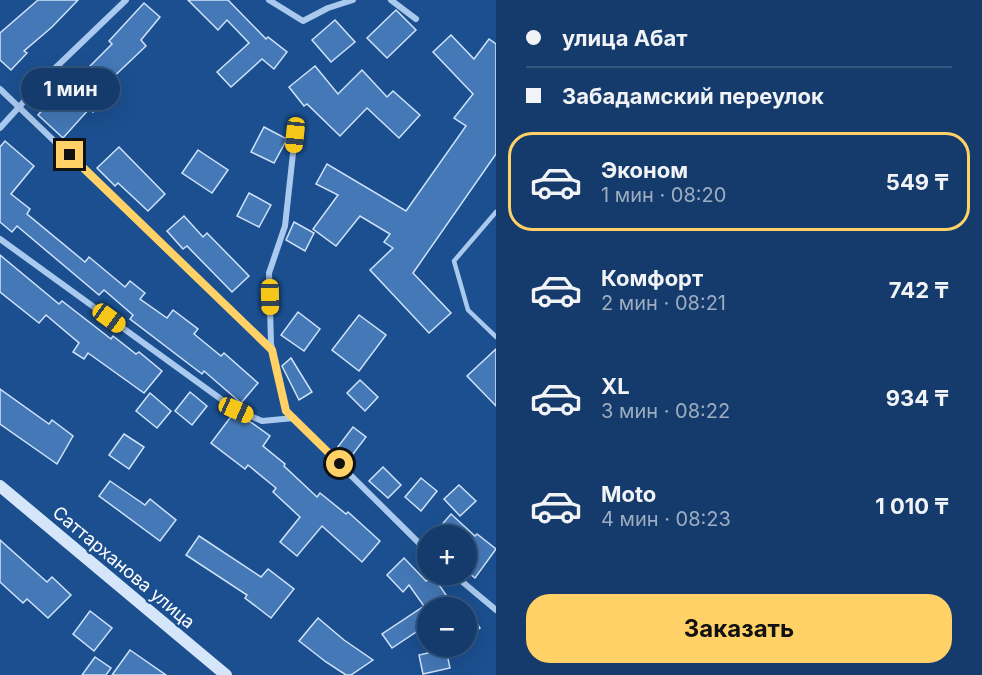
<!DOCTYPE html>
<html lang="ru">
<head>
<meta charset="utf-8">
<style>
  :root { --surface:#143b6b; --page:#1d4271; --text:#f1f3f6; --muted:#9dadc1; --line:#33557e; --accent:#ffd166 }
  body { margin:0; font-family:Inter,sans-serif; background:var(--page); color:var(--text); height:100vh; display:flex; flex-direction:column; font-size:22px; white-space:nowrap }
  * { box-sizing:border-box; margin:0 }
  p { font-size:20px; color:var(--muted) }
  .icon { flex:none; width:33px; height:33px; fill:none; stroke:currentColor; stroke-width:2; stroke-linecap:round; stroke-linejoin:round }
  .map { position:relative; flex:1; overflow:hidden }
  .sheet { display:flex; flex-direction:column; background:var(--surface); width:486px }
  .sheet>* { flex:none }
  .hud { display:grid; align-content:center; height:132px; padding:0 30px; background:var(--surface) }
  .fabs { position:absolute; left:417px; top:525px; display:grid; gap:12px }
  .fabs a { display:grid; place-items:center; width:60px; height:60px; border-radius:50%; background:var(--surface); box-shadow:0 6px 24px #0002,0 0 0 2px var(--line); font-size:30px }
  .end { position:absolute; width:27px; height:27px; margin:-14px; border:8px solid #ffd166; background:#111; box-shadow:0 0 0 3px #111 }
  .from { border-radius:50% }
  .bubble { position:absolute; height:42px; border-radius:21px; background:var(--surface); box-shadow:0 6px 24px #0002,0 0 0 2px var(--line); font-size:20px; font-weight:700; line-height:42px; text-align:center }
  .car { position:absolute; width:18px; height:36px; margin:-18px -9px; border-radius:8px; box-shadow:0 0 4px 2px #0007; background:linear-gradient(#f5c518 24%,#345 0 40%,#f5c518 0 76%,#345 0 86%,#f5c518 0) }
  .hud b { display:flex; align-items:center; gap:21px; height:57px; font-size:22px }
  .hud b+b { border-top:2px solid var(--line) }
  .hud i { width:15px; height:15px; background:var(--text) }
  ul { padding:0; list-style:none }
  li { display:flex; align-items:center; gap:18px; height:99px; margin:0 12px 9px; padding:0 18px; border:3px solid transparent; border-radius:24px }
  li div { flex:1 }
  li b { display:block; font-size:22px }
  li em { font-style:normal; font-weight:700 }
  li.current { border-color:var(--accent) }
  li>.icon { width:54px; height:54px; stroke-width:1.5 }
  .cta { display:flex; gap:12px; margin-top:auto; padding:12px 30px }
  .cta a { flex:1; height:69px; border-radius:24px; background:var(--accent); color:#111; font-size:24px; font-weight:700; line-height:69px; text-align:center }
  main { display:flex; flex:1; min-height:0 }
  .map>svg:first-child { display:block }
  .building { fill:#4478b7; stroke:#cfe3fa; stroke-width:1.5 }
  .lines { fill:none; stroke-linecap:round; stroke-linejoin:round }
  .lane { stroke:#a9c9ee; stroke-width:4.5 }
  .street { stroke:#a9c9ee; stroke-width:6 }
  .secondary { stroke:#d6e6fa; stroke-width:12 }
  .route { stroke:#ffd166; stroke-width:8 }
  .labels { text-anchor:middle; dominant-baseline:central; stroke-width:5; stroke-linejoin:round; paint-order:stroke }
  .street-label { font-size:18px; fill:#fff; stroke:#1b4f8f }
</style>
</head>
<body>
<main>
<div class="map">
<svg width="496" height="675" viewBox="0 0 496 675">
  <rect width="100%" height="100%" fill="#1b4f8f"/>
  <g class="building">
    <polygon points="38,0 78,0 52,27 24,51 27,53 11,70 0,60 0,33"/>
    <polygon points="188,0 228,0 266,39 268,37 287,52 274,69 262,59 231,87 217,72 249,43 227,20 218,30"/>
    <polygon points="144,3 160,17 141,40 146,46 105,85 111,91 93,112 90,108 63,138 38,115 61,89 63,91 84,67 87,69 112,44 109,41"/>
    <polygon points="396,10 416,30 387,58 367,38"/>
    <polygon points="335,20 355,42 331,62 312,40"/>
    <polygon points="451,35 474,59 489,39 496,44 496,154 413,273 451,313 429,333 370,270 393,248 384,242 390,234 360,216 336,246 313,229 338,195 316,184 327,164 406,211 466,126 454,118 473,94 433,52"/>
    <polygon points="315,66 338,94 362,70 387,97 393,91 420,115 399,138 367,108 340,136 307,104 304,106 289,87"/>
    <polygon points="264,127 287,139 274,163 251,152"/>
    <polygon points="5,141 34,166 11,194 30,209 27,214 85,262 89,257 125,287 130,281 145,293 140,299 167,318 173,310 198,329 194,334 221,356 224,353 258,383 241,403 204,371 202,374 130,319 133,315 104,290 99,295 17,226 12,232 0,222 0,147"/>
    <polygon points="119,147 165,194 148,211 118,183 115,186 97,168"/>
    <polygon points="198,150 228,170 212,193 182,173"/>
    <polygon points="249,193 271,205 259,227 237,216"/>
    <polygon points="184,216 203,237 207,233 249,276 232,292 187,246 183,249 167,231"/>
    <polygon points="294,222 314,233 305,251 286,240"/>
    <polygon points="0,255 59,304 62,301 111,339 113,336 136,354 139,352 162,371 144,393 88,353 84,359 73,352 79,343 46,315 39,323 0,292"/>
    <polygon points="298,312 320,329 304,351 281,335"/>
    <polygon points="359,315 386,335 359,371 332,350"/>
    <polygon points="496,349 496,406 467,376"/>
    <polygon points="291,358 312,392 299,400 282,366"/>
    <polygon points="360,380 378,397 365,411 347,393"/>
    <polygon points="0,389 49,424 52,420 73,436 57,464 0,424"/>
    <polygon points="190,392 207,406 192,425 175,411"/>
    <polygon points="150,393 171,411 157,428 136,411"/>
    <polygon points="233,414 252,423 270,436 263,446 285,464 284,466 317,497 320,493 346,514 348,512 380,541 362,562 322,526 297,556 280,542 300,517 273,492 276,488 248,465 245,469 211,443"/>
    <polygon points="353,427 366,437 350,458 337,448"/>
    <polygon points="124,434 144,447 129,469 109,455"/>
    <polygon points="383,467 401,485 388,498 369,481"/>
    <polygon points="421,478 437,491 421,511 405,497"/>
    <polygon points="110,481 145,505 150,499 176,520 160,541 99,496"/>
    <polygon points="459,485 476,501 460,516 444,499"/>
    <polygon points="451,514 475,536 477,534 496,549 475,578 466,571 466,536 432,536"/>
    <polygon points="199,536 261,577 268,569 294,589 271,618 245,598 247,595 186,555"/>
    <polygon points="0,540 47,582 52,577 71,595 48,618 27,599 23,603 0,582"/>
    <polygon points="404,558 426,581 433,576 455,608 428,608 428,624 392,648 382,634 424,606 409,585 403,592 387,575"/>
    <polygon points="466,608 480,628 466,636"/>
    <polygon points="90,611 112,628 94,651 73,634"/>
    <polygon points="318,618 344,640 373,660 351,675 346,675 326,662 299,641"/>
    <polygon points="446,649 450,668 423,674 419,655"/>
    <polygon points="130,650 166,675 112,675"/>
    <polygon points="95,657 111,668 106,675 82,675"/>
  </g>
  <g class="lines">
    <polyline class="lane" points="496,212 454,261 468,310 496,337"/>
    <g class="street">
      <polyline points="269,0 303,21 328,8 353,0"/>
      <polyline points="391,0 416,19"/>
      <polyline points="0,89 271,349"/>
      <polyline points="0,128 49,74 126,0"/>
      <polyline points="295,135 285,226 269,273 271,344 286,411 428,552"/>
      <polyline points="0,239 236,410 262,421 294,418"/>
      <polyline points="453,574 496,610"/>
    </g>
    <polyline class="secondary" points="0,486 226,675"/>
  </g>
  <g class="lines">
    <polyline class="route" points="70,155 272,350 286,411 340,464"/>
  </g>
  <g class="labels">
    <g class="street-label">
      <text transform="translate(124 567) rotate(40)">Саттарханова улица</text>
    </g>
  </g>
</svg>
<div class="fabs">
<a>+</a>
<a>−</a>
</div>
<i class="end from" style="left:340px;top:464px"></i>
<i class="end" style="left:70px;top:155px"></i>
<div class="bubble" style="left:21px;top:68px;width:99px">1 мин</div>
<i class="car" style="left:295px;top:135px;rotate:186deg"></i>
<i class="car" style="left:270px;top:297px;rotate:179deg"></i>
<i class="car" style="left:109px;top:318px;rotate:126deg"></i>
<i class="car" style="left:236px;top:410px;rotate:114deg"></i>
</div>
<section class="sheet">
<div class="hud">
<b><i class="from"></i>улица Абат</b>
<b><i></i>Забадамский переулок</b>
</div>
<ul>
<li class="current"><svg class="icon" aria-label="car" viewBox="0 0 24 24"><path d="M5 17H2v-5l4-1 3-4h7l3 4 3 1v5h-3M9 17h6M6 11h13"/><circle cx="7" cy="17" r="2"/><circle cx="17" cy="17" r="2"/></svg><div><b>Эконом</b><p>1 мин · 08:20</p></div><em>549 ₸</em></li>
<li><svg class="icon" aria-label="car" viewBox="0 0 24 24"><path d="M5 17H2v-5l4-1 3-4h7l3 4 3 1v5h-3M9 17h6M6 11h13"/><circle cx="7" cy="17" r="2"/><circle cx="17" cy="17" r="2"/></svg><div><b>Комфорт</b><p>2 мин · 08:21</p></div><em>742 ₸</em></li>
<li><svg class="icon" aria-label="car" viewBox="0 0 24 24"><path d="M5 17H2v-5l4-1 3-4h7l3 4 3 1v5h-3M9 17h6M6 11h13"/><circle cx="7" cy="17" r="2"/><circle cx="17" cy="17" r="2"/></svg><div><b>XL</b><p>3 мин · 08:22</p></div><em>934 ₸</em></li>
<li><svg class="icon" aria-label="car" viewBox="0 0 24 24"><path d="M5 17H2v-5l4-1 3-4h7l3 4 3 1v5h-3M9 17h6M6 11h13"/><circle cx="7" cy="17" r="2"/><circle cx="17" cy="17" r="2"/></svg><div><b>Moto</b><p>4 мин · 08:23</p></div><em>1 010 ₸</em></li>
</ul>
<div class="cta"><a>Заказать</a></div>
</section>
</main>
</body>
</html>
